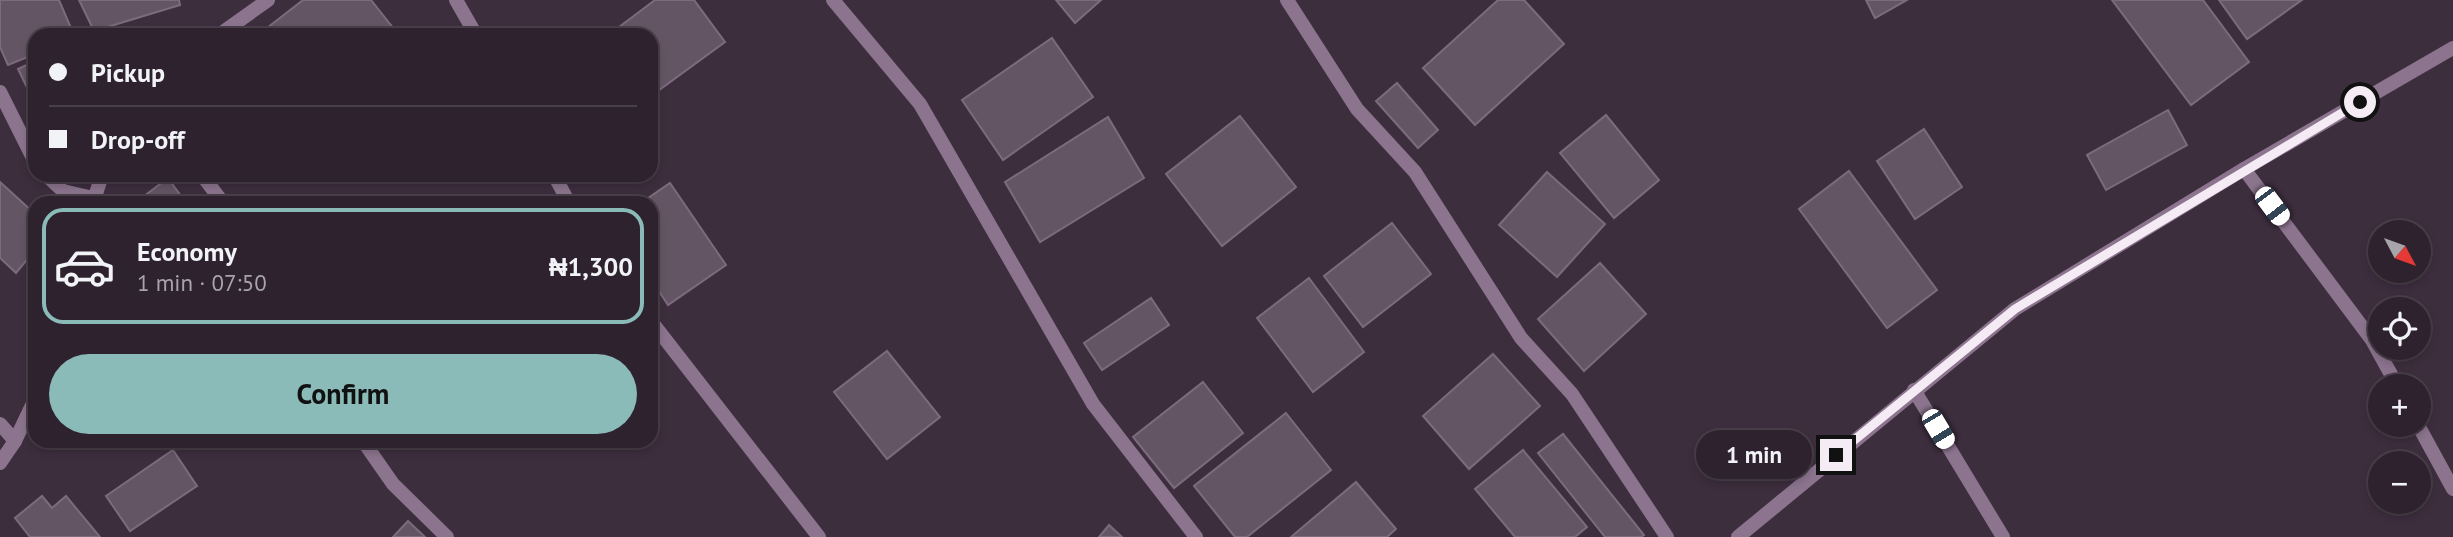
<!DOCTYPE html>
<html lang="en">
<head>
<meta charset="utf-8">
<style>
  :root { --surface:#2e222e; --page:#3a2f3a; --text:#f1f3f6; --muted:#a7a4aa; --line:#493f4a; --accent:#8bbbb9 }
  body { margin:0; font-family:"PT Sans",sans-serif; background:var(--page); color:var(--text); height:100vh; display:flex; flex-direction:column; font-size:26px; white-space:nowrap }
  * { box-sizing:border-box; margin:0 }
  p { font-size:23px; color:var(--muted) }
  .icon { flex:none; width:38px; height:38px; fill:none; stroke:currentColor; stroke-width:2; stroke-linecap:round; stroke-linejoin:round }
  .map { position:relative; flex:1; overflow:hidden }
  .panel { position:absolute; left:28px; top:196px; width:630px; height:252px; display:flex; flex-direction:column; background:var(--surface); border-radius:21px; box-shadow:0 4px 10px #0003,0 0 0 2px var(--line) }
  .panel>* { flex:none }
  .banner { position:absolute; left:28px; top:28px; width:630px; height:154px; border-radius:21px; box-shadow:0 4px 10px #0003,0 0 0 2px var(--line); display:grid; align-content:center; height:154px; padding:0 21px; background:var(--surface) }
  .needle { width:46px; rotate:131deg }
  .controls { position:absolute; left:2368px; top:220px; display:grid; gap:14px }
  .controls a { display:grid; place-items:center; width:63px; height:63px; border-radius:50%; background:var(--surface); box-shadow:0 4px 10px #0003,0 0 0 2px var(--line); font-size:35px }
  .end { position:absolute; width:32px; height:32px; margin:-16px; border:9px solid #f5ebf5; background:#111; box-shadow:0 0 0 4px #111 }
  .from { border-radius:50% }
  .bubble { position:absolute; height:49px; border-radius:24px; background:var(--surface); box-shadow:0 4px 10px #0003,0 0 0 2px var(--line); font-size:23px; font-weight:800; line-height:49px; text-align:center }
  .car { position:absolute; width:21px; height:42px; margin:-21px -10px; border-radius:9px; box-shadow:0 0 5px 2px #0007; background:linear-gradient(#fff 24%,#345 0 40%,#fff 0 76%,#345 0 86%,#fff 0) }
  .banner b { display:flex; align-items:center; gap:24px; height:66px; font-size:26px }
  .banner b+b { border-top:2px solid var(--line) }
  .banner i { width:18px; height:18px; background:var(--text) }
  ul { padding:12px 0 0; list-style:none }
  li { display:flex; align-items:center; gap:21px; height:116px; margin:0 14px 10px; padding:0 7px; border:4px solid transparent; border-radius:21px }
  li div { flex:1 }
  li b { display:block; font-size:26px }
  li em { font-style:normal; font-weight:800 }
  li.current { border-color:var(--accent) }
  li>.icon { width:63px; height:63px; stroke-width:1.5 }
  .action { display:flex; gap:14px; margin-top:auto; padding:14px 21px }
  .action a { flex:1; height:80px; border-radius:42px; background:var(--accent); color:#111; font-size:28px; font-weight:800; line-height:80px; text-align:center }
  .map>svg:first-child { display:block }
  .building { fill:#645565; stroke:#7c6b7d; stroke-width:2 }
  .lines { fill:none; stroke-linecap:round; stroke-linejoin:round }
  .minor { stroke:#8c748e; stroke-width:14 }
  .tertiary { stroke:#8c748e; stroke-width:14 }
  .route { stroke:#f5ebf5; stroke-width:9 }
</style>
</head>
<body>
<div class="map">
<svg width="2453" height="537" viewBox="0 0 2453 537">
  <rect width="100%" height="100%" fill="#3d2e3e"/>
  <g class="building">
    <polygon points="0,0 59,0 74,35 35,35 35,54 8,65 0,47"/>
    <polygon points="79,0 179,0 180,5 94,31"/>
    <polygon points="303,0 371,0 394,29 387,35 258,35"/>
    <polygon points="655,0 694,0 725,42 655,93 651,87 651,35 613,35 611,33"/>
    <polygon points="1056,0 1101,0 1075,23"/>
    <polygon points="1498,0 1524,0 1564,44 1475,125 1423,68"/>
    <polygon points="1866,0 1907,0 1875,18"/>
    <polygon points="2112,0 2203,0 2249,62 2191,105"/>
    <polygon points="2219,0 2302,0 2247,39"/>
    <polygon points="1052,38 1093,97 1003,160 962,100"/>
    <polygon points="35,61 35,104 18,69"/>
    <polygon points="1397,83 1438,130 1418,148 1376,101"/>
    <polygon points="2168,110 2187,145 2106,190 2087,155"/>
    <polygon points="1606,115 1659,180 1614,218 1560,153"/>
    <polygon points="1240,116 1296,187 1222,246 1166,174"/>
    <polygon points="1108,117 1144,178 1040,242 1005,182"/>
    <polygon points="1924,129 1962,187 1915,219 1877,161"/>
    <polygon points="1849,171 1937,290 1887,328 1799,209"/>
    <polygon points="1547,172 1605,224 1557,277 1499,225"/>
    <polygon points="168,178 186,203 135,203"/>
    <polygon points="0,182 35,214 35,250 16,273 0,258"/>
    <polygon points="670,183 726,265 668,305 651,279 651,203 641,203"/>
    <polygon points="1392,223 1431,274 1363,327 1324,276"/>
    <polygon points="1600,263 1646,314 1584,371 1538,319"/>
    <polygon points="1309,278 1364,352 1313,392 1257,318"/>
    <polygon points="1151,298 1169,325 1102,370 1084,343"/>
    <polygon points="887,351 940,417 887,459 834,392"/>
    <polygon points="1493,354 1540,406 1469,469 1423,416"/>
    <polygon points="1203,382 1243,433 1174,488 1133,437"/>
    <polygon points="1286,413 1331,470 1247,537 1235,537 1194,486"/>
    <polygon points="1563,434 1644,535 1641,537 1605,537 1538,453"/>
    <polygon points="173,450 197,486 130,531 106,496"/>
    <polygon points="1523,450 1587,527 1575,537 1515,537 1475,489"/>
    <polygon points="1356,482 1396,529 1387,537 1291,537"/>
    <polygon points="42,496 52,508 66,496 100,537 30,537 15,518"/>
    <polygon points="408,521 425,537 393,537"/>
    <polygon points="1109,525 1122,537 1099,537"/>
  </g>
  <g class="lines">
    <g class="minor">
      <polyline points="456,0 476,35"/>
      <polyline points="833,0 920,104 1093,404 1196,537"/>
      <polyline points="1287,0 1357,109 1415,172 1521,338 1572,394 1667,537"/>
      <polyline points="219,35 268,0"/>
      <polyline points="0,92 35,162"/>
      <polyline points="2244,169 2372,340 2398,387"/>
      <polyline points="46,175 63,191 93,198"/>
      <polyline points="202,175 223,203"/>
      <polyline points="554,175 569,203"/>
      <polyline points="93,203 102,175"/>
      <polyline points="651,321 819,537"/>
      <polyline points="1914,390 2003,537"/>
      <polyline points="0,424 15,441"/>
      <polyline points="2418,425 2453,489"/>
      <polyline points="363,441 393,484 447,537"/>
      <polyline points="0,463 15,441 35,399"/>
    </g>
    <polyline class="tertiary" points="1738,537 2015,309 2244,169 2453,48"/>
  </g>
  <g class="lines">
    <polyline class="route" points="1836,455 2015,309 2360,102"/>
  </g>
</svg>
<div class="controls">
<a><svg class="needle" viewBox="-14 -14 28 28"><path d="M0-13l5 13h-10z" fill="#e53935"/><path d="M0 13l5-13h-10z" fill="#a7a4aa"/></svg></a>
<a><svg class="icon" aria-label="locate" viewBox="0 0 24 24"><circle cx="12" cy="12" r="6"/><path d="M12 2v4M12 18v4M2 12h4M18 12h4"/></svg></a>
<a>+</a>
<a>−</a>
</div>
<i class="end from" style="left:2360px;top:102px"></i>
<i class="end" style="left:1836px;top:455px"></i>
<div class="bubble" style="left:1696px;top:430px;width:116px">1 min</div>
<i class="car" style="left:2272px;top:206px;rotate:143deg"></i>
<i class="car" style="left:1938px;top:429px;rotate:149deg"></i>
<div class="banner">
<b><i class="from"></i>Pickup</b>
<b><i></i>Drop-off</b>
</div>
<section class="panel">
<ul>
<li class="current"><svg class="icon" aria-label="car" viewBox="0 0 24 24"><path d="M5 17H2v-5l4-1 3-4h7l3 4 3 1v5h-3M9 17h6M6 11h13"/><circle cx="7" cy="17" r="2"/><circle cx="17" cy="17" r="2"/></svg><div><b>Economy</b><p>1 min · 07:50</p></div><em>₦1,300</em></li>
</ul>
<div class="action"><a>Confirm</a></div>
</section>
</div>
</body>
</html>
